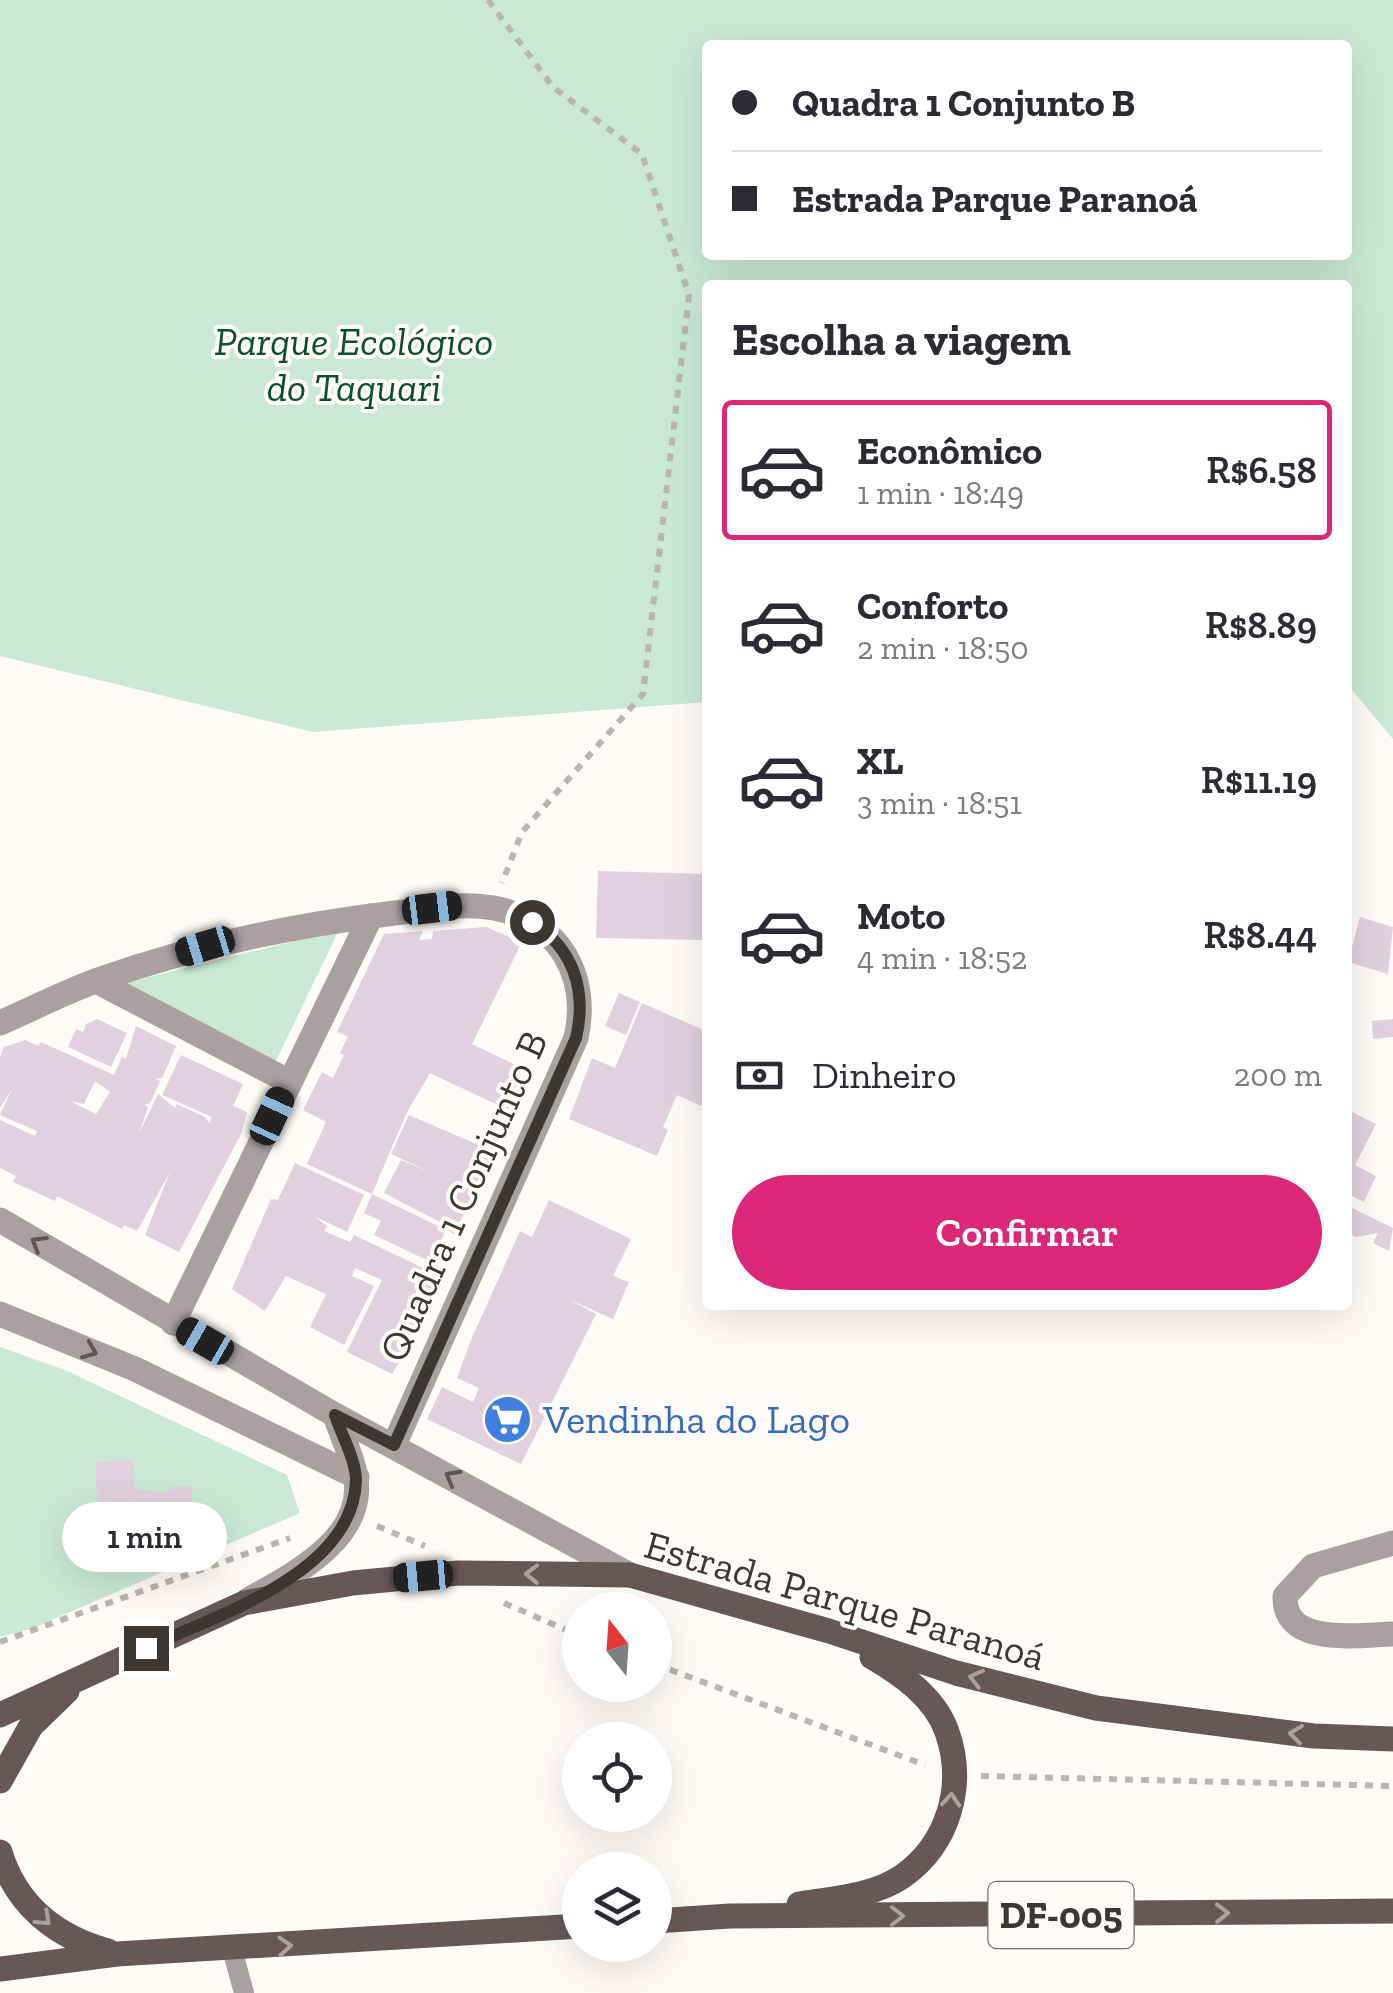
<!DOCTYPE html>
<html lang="pt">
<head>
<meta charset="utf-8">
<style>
  :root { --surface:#fff; --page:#f7f7f7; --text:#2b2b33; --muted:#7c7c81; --line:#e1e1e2; --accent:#db2777 }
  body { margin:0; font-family:"Zilla Slab",serif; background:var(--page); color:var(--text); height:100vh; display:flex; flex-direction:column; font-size:38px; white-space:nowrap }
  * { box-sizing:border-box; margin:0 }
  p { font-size:32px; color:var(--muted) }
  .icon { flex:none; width:55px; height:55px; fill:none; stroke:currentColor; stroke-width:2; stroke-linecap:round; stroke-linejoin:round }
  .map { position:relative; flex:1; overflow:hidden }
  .drawer { position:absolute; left:702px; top:280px; width:650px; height:1030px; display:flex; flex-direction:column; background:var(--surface); border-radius:10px; box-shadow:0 10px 40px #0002 }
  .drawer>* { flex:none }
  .guide { position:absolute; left:702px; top:40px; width:650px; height:220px; border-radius:10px; box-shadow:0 10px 40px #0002; display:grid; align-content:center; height:220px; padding:0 30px; background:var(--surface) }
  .needle { width:65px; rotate:343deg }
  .fabs { position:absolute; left:562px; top:1592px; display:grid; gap:20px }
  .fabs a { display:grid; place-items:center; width:110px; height:110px; border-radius:50%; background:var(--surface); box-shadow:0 10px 40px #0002; font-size:50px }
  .end { position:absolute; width:45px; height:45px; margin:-22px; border:12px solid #3c3731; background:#fff; box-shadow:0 0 0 5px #fff }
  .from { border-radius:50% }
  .bubble { position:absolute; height:70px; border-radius:35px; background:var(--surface); box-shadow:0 10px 40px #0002; font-size:32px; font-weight:600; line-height:70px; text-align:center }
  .car { position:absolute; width:30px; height:60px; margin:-30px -15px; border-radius:12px; box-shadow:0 0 8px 2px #0007; background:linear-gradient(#222 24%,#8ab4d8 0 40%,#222 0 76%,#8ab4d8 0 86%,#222 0) }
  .guide b { display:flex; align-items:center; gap:35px; height:95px; font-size:38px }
  .guide b+b { border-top:2px solid var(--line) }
  .guide i { width:25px; height:25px; background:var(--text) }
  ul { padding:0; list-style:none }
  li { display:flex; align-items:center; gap:30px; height:140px; margin:0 20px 15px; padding:0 10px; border:5px solid transparent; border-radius:10px }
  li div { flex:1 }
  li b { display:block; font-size:38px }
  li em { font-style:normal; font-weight:600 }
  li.current { border-color:var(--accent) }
  li>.icon { width:90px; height:90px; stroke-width:1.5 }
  h2 { padding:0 30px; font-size:45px; line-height:120px }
  .pay { display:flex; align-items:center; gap:25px; height:110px; padding:0 30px; font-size:38px }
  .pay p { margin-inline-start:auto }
  .cta { display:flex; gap:20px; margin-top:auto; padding:20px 30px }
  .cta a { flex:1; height:115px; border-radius:60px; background:var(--accent); color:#fff; font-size:40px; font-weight:600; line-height:115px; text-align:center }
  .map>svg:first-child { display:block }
  .green { fill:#c9e9d6; fill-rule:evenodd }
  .building { fill:#e1d1de; fill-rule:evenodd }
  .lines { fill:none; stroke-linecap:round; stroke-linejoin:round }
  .path { stroke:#b9b5b1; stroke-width:6; stroke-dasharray:8 8; stroke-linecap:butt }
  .service { stroke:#aaa0a1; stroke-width:20 }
  .minor { stroke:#aaa0a1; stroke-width:25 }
  .tertiary { stroke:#aaa0a1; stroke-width:25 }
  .primary { stroke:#665758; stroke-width:25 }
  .oneway { stroke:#5d5653 }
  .oneway2 { stroke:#aaa1a0 }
  .route { stroke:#3c3731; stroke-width:12 }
  .labels { text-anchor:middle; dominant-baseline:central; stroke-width:8; stroke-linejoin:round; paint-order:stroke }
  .shield { fill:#fefbf8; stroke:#76726d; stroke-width:2.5 }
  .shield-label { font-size:38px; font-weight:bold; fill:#3c3731 }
  .park-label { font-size:40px; font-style:italic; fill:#0b4e32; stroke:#fefbf8 }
  .street-label { font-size:40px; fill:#3c3731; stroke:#fefbf8 }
  .shop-label { font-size:40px; fill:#366cbe; stroke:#fefbf8; text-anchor:start }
</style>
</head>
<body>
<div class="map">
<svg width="1393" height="1993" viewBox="0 0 1393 1993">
  <rect width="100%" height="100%" fill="#fefbf8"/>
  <g class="green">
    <path d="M 0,0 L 1393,0 L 1393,739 L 1348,685 L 1348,285 L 708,285 L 707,702 L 313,732 L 0,656 ZM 708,45 L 1348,45 L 1348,255 L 708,255 Z"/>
    <polygon points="339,930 275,1063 124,983"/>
    <polygon points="0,1347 65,1370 287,1475 300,1513 33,1628 0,1637"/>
  </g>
  <g class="building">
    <polygon points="598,871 707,874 705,940 596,938"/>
    <polygon points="1360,917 1393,927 1388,974 1348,962"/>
    <polygon points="486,927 522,942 472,1044 518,1066 512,1078 521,1082 508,1110 430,1073 407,1112 372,1194 307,1164 326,1122 303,1110 322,1072 333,1078 344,1055 340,1053 348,1036 337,1032 384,934 423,931 419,940 432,939 433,931"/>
    <polygon points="619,993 640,1002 626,1035 605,1026"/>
    <polygon points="642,1003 708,1032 708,1109 677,1095 663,1127 668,1130 657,1156 569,1119 592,1058 615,1068"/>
    <polygon points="97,1019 127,1033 111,1067 68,1047 76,1029 83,1032 86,1024"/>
    <polygon points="1393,1019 1393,1037 1373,1039 1372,1021"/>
    <path d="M 136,1026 L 176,1046 L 162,1078 L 155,1079 L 160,1081 L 150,1103 L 144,1105 L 148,1107 L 139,1134 L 158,1094 L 175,1108 L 177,1104 L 205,1117 L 209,1123 L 212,1117 L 162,1095 L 181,1055 L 243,1084 L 233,1106 L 247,1112 L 241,1134 L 179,1252 L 145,1235 L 170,1172 L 137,1231 L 124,1225 L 122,1229 L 57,1196 L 55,1201 L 13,1182 L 16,1176 L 0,1168 L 0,1120 L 35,1136 L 37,1131 L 0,1115 L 12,1089 L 0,1108 L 0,1057 L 4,1047 L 25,1040 L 38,1046 L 41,1042 L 114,1075 L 122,1057 L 126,1059 ZM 95,1081 L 110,1092 L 96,1114 L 70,1101 L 84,1104 Z"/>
    <polygon points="1348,1110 1376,1124 1355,1165 1376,1176 1364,1202 1348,1194"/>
    <polygon points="409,1115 495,1152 454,1234 446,1230 431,1262 374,1235 381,1221 364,1213 372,1194 440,1227 442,1223 384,1193 401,1160 432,1173 391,1154"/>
    <polygon points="295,1163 364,1195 347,1232 314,1216 327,1226 324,1231 350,1242 354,1235 440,1276 426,1303 431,1306 425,1320 392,1374 347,1352 382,1280 355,1268 352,1276 374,1286 344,1345 310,1327 326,1294 286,1276 265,1311 232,1289 271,1199 278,1200"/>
    <polygon points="549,1200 631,1239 613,1276 629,1282 613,1319 568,1299 596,1314 521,1464 427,1419 442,1387 473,1402 479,1388 457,1378 471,1340 520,1231 532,1237"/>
    <polygon points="1348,1206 1393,1228 1389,1251 1373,1243 1378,1233 1356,1237 1348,1233"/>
    <polygon points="133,1460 135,1489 168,1492 171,1487 191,1486 193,1526 141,1524 136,1529 99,1531 95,1462"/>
  </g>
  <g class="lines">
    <g class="path">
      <polyline points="488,0 553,87 642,154 689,295 643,694 522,832 502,883"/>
      <polyline points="377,1526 425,1546"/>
      <polyline points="504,1603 580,1636"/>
      <polyline points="0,1642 290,1538"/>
      <polyline points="655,1664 925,1765"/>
      <polyline points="981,1776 1393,1786"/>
    </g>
    <polyline class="service" points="232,1949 244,1993"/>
    <g class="minor">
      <polyline points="96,981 288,1081"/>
      <path d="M 0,1023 C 32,1009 65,992 98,980 C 194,946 294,925 395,913 C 428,909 461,902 494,908 C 559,921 590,976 576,1038 L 394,1445"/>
      <polyline points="173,1323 371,916"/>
      <path d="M 1393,1543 L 1313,1566 L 1285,1596 C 1283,1647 1359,1635 1393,1634"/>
    </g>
    <g class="tertiary">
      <polyline points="0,1220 335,1415 630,1575"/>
      <polyline points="0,1314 135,1369 357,1477"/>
      <path d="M 248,1600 C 292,1575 369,1538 355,1473 C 351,1454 341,1434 335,1415"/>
    </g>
    <g class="primary">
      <polyline points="0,1715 244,1603 353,1583 458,1573 630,1575 829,1631 956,1673 1096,1708 1314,1736 1393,1739"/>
      <polyline points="0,1781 31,1726 67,1691"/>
      <path d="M 0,1852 C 16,1905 56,1937 108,1951"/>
      <path d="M 799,1904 C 831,1899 875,1896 903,1876 C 948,1844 966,1786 947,1732 C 935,1697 901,1674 872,1657"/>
      <polyline points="655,1921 730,1916 1393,1911"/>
      <polyline points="0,1969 117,1954 580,1926"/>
    </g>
  </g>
  <defs><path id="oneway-chevron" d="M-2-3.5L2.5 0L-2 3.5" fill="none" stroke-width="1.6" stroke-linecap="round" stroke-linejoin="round" transform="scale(2.5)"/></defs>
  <g class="oneway">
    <use href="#oneway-chevron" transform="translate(38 1243) rotate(-149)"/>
    <use href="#oneway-chevron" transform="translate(90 1351) rotate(22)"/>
    <use href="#oneway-chevron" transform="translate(452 1477) rotate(-151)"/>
  </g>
  <g class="oneway2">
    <use href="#oneway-chevron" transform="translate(532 1574) rotate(-179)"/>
    <use href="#oneway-chevron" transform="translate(976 1678) rotate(-166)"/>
    <use href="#oneway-chevron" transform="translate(1296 1734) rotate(-173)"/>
    <use href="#oneway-chevron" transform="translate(951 1800) rotate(-86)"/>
    <use href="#oneway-chevron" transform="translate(1222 1913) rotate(-1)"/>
    <use href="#oneway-chevron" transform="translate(897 1916)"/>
    <use href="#oneway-chevron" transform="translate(44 1919) rotate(43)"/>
    <use href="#oneway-chevron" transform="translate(285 1946) rotate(-4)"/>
  </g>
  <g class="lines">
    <path class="route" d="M 146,1648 C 217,1615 354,1573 356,1480 C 356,1460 341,1434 335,1415 L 394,1445 L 576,1038 C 587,991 574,949 532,922"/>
  </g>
  <defs>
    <symbol id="supermarket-disc" viewBox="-11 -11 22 22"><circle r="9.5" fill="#3f7fe0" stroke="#fefbf8"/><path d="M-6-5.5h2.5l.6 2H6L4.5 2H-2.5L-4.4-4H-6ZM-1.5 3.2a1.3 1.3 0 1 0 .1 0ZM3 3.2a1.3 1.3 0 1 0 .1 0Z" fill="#fff"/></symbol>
  </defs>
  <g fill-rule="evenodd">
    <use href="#supermarket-disc" x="480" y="1392" width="55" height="55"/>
  </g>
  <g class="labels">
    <rect class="shield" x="988.5" y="1882" width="145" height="66" rx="8"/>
    <g class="shield-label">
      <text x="1061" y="1915">DF-005</text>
    </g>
    <g class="park-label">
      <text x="354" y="341">Parque Ecológico<tspan x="354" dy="46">do Taquari</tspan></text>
    </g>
    <g class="street-label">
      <text transform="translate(463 1196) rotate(-66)">Quadra 1 Conjunto B</text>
      <text transform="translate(845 1600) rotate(16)">Estrada Parque Paranoá</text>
    </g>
    <g class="shop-label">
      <text x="543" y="1419">Vendinha do Lago</text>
    </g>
  </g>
</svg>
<div class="fabs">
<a><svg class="needle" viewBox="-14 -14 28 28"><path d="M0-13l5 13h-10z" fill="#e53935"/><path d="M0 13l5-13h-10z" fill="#7c7c81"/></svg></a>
<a><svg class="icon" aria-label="locate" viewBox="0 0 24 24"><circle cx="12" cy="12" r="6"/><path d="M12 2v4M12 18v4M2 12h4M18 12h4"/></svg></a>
<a><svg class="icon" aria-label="layers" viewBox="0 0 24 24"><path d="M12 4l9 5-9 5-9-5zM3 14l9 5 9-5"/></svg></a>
</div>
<i class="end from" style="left:532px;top:922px"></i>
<i class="end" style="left:146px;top:1648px"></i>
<div class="bubble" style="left:62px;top:1502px;width:165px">1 min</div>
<i class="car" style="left:432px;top:908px;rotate:83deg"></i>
<i class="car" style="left:205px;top:946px;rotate:253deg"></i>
<i class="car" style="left:272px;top:1116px;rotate:25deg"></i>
<i class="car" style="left:205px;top:1341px;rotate:300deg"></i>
<i class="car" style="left:423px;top:1576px;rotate:265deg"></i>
<div class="guide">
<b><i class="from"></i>Quadra 1 Conjunto B</b>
<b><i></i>Estrada Parque Paranoá</b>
</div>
<section class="drawer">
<h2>Escolha a viagem</h2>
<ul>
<li class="current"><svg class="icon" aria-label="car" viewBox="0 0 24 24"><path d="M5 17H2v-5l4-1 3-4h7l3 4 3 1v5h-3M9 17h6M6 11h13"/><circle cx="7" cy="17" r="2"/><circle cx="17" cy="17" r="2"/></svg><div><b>Econômico</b><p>1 min · 18:49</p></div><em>R$6.58</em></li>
<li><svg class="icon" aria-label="car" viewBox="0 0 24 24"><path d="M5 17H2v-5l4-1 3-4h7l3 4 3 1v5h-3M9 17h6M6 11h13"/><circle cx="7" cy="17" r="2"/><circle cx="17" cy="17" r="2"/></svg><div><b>Conforto</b><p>2 min · 18:50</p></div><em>R$8.89</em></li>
<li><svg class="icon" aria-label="car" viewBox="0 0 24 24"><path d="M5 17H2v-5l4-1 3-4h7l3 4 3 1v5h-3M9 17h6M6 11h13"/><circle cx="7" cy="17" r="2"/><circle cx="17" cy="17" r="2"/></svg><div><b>XL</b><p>3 min · 18:51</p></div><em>R$11.19</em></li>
<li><svg class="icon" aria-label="car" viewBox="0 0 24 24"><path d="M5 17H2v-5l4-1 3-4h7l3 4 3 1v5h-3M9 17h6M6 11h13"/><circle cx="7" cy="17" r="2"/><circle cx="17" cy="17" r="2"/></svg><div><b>Moto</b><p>4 min · 18:52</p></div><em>R$8.44</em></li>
</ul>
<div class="pay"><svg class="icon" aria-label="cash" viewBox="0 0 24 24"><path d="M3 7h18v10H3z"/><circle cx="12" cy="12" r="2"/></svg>Dinheiro<p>200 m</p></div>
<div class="cta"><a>Confirmar</a></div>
</section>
</div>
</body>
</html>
